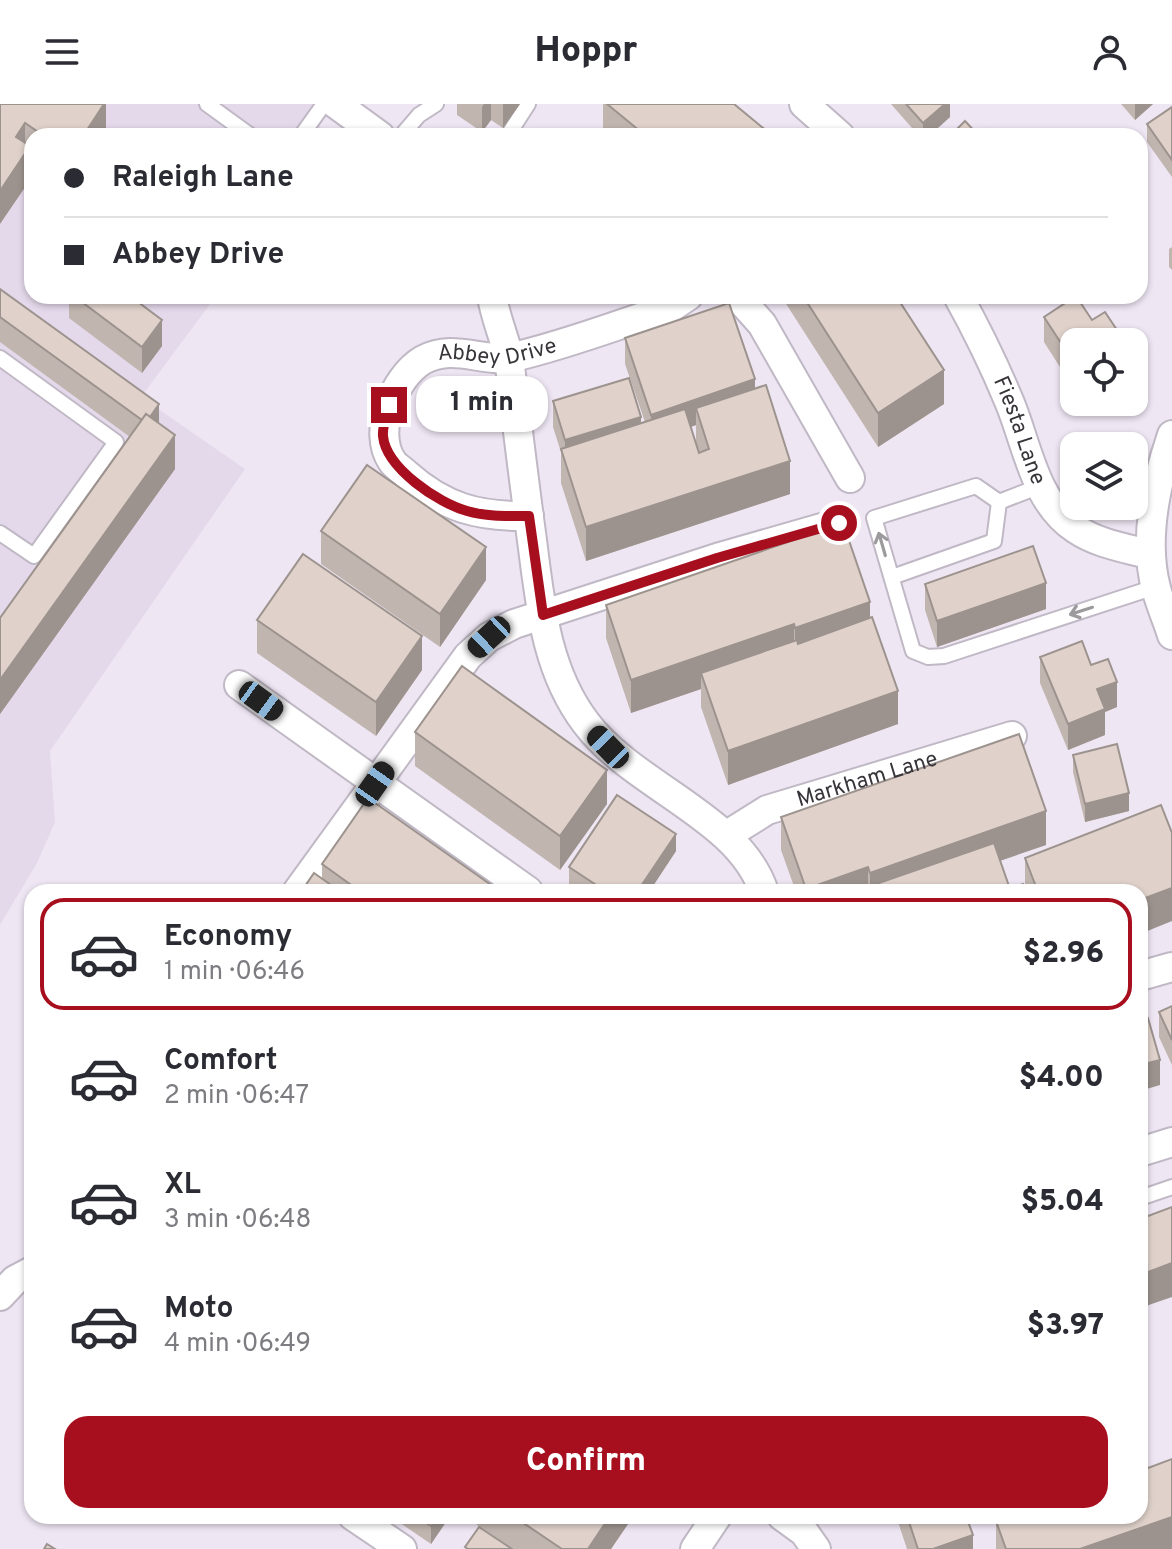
<!DOCTYPE html>
<html lang="en">
<head>
<meta charset="utf-8">
<style>
  :root { --surface:#fff; --page:#f7f7f7; --text:#2b2b33; --muted:#7c7c81; --line:#e1e1e2; --accent:#a70f1e }
  body { margin:0; font-family:Overpass,sans-serif; background:var(--page); color:var(--text); height:100vh; display:flex; flex-direction:column; font-size:30px; white-space:nowrap }
  * { box-sizing:border-box; margin:0 }
  p { font-size:26px; color:var(--muted) }
  .icon { flex:none; width:44px; height:44px; fill:none; stroke:currentColor; stroke-width:2; stroke-linecap:round; stroke-linejoin:round }
  .map { position:relative; flex:1; overflow:hidden }
  .side { position:absolute; left:24px; top:780px; width:1124px; height:640px; display:flex; flex-direction:column; background:var(--surface); border-radius:24px; box-shadow:0 2px 6px #0004 }
  .side>* { flex:none }
  .guide { position:absolute; left:24px; top:24px; width:1124px; height:176px; border-radius:24px; box-shadow:0 2px 6px #0004; display:grid; align-content:center; height:176px; padding:0 40px; background:var(--surface) }
  .fabs { position:absolute; left:1060px; top:224px; display:grid; gap:16px }
  .fabs a { display:grid; place-items:center; width:88px; height:88px; border-radius:16px; background:var(--surface); box-shadow:0 2px 6px #0004; font-size:40px }
  .end { position:absolute; width:36px; height:36px; margin:-18px; border:10px solid #a70f1e; background:#fff; box-shadow:0 0 0 4px #fff }
  .from { border-radius:50% }
  .bubble { position:absolute; height:56px; border-radius:24px; background:var(--surface); box-shadow:0 2px 6px #0004; font-size:26px; font-weight:800; line-height:56px; text-align:center }
  .car { position:absolute; width:24px; height:48px; margin:-24px -12px; border-radius:10px; box-shadow:0 0 6px 2px #0007; background:linear-gradient(#222 24%,#8ab4d8 0 40%,#222 0 76%,#8ab4d8 0 86%,#222 0) }
  .guide b { display:flex; align-items:center; gap:28px; height:76px; font-size:30px }
  .guide b+b { border-top:2px solid var(--line) }
  .guide i { width:20px; height:20px; background:var(--text) }
  ul { padding:14px 0 0; list-style:none }
  li { display:flex; align-items:center; gap:24px; height:112px; margin:0 16px 12px; padding:0 24px; border:4px solid transparent; border-radius:24px }
  li div { flex:1 }
  li b { display:block; font-size:30px }
  li em { font-style:normal; font-weight:800 }
  li.on { border-color:var(--accent) }
  li>.icon { width:72px; height:72px; stroke-width:1.5 }
  .button { display:flex; gap:16px; margin-top:auto; padding:16px 40px }
  .button a { flex:1; height:92px; border-radius:24px; background:var(--accent); color:#fff; font-size:32px; font-weight:800; line-height:92px; text-align:center }
  header { display:flex; justify-content:space-between; align-items:center; height:104px; padding:0 40px; background:var(--surface); font-size:36px; font-weight:800 }
  .map>svg:first-child { display:block }
  .built { fill:#e4d9eb }
  .lines { fill:none; stroke-linecap:round; stroke-linejoin:round }
  .service-casing { stroke:#c0b8c5; stroke-width:18 }
  .minor-casing { stroke:#c0b8c5; stroke-width:32 }
  .service { stroke:#fff; stroke-width:14 }
  .minor { stroke:#fff; stroke-width:28 }
  .wall { fill:#c1b5af; fill-rule:evenodd }
  .shaded-wall { fill:#9d938e }
  .building { fill:#e0d2cb; stroke:#9d938e; stroke-width:2 }
  .oneway { stroke:#9c9a9c }
  .route { stroke:#a70f1e; stroke-width:10 }
  .labels { text-anchor:middle; dominant-baseline:central; stroke-width:7; stroke-linejoin:round; paint-order:stroke }
  .street-label { font-size:22px; fill:#38353a; stroke:#faf4fe }
</style>
</head>
<body>
<header><svg class="icon" aria-label="menu" viewBox="0 0 24 24"><path d="M4 6h16M4 12h16M4 18h16"/></svg>Hoppr<svg class="icon" aria-label="person" viewBox="0 0 24 24"><circle cx="12" cy="8" r="4"/><path d="M4 21q1-7 8-7t8 7"/></svg></header>
<div class="map">
<svg width="1172" height="1445" viewBox="0 0 1172 1445">
  <rect width="100%" height="100%" fill="#eee6f3"/>
  <polygon class="built" points="0,0 313,0 323,32 32,32 32,192 216,192 141,293 245,365 50,647 55,718 37,759 0,821"/>
  <g class="lines">
    <defs>
      <g id="service">
        <polyline points="207,0 251,32"/>
        <polyline points="301,32 324,0"/>
        <polyline points="401,32 419,11 436,0"/>
        <polyline points="510,32 510,28 528,0"/>
        <polyline points="0,254 116,338 34,452 0,429"/>
        <polyline points="1040,382 999,398 976,382 874,414 913,547 928,553 944,552 1155,483"/>
        <polyline points="892,473 994,437 999,398"/>
        <polyline points="1140,1094 1172,1083"/>
      </g>
      <g id="minor">
        <polyline points="336,0 380,32"/>
        <polyline points="804,0 840,32"/>
        <path d="M 492,192 C 495,213 504,232 509,254 C 516,312 523,370 531,429 C 540,495 544,564 586,619 C 634,683 740,713 764,788"/>
        <polyline points="737,192 762,220 850,374"/>
        <path id="s1" d="M 958,192 C 977,226 994,261 1009,297 C 1027,339 1034,398 1076,425 C 1098,440 1126,444 1151,451"/>
        <path d="M 1172,331 C 1156,378 1143,435 1156,484 C 1160,500 1167,515 1172,531"/>
        <path id="s2" d="M 529,412 C 479,413 444,404 406,370 C 402,366 395,362 392,357 C 372,328 394,273 423,256 C 454,239 482,259 513,253 C 566,241 619,220 670,204 L 688,192"/>
        <polyline points="239,581 528,787"/>
        <path id="s3" d="M 727,731 L 767,706 L 1012,632"/>
        <polyline points="297,788 468,552 489,533 514,520 717,454 839,419"/>
        <polyline points="1140,872 1172,863"/>
        <polyline points="1140,1048 1172,1038"/>
        <polyline points="0,1192 15,1176 32,1167"/>
        <polyline points="353,1412 402,1445"/>
        <polyline points="782,1412 804,1428 816,1445"/>
        <polyline points="695,1445 717,1412"/>
      </g>
    </defs>
    <use href="#service" class="service-casing"/>
    <use href="#minor" class="minor-casing"/>
    <use href="#service" class="service"/>
    <use href="#minor" class="minor"/>
  </g>
  <g class="wall">
    <polygon points="0,0 106,0 106,30 105,32 32,32 32,58 30,56 30,76"/>
    <polygon points="457,0 520,0 503,24 491,16 482,28 457,11"/>
    <polygon points="603,0 734,0 768,32 605,32 603,30"/>
    <polygon points="891,0 950,0 950,13 929,32 919,32"/>
    <polygon points="1121,0 1153,0 1135,16"/>
    <polygon points="1172,3 1172,73 1147,38 1147,20"/>
    <polygon points="1172,143 1172,166 1169,163 1169,145"/>
    <polygon points="0,185 159,320 175,365 0,610 0,514 130,333 0,238"/>
    <polygon points="69,192 130,192 162,242 142,269 69,214"/>
    <polygon points="781,192 896,192 944,300 878,343"/>
    <polygon points="1044,213 1074,238 1074,285 1044,238"/>
    <path d="M 625,234 L 755,285 L 790,390 L 586,457 L 561,379 L 561,348 L 553,323 L 553,297 L 641,319 L 645,318 L 625,260 ZM 696,321 L 696,337 L 691,323 Z"/>
    <polygon points="321,427 486,476 440,543 321,460"/>
    <polygon points="925,480 1046,505 937,543 925,506"/>
    <polygon points="606,501 870,514 898,620 728,681 701,603 701,585 631,609 606,534"/>
    <polygon points="257,516 422,566 376,632 257,549"/>
    <polygon points="1040,553 1091,561 1117,603 1105,608 1105,631 1068,646 1040,579"/>
    <polygon points="415,628 607,700 560,766 415,662"/>
    <polygon points="1073,651 1129,707 1085,718 1073,668"/>
    <polygon points="781,713 1046,741 1000,756 1010,785 1025,787 1025,754 1140,788 796,788 781,746"/>
    <polygon points="676,747 649,788 581,788 569,780 569,763"/>
    <polygon points="322,760 501,788 301,788 322,774"/>
    <polygon points="1172,902 1172,961 1159,933 1159,908"/>
    <polygon points="390,1412 446,1412 446,1418 431,1440"/>
    <polygon points="464,1412 628,1412 628,1420 611,1445 513,1445"/>
    <polygon points="896,1412 966,1412 973,1445 907,1445"/>
    <polygon points="996,1417 1172,1445 996,1445"/>
  </g>
  <g class="shaded-wall">
    <polygon points="104,0 106,0 106,30 105,32 83,32"/>
    <polygon points="484,0 491,0 491,16 482,28 482,3"/>
    <polygon points="503,0 520,0 503,24"/>
    <polygon points="945,0 950,0 950,13 929,32 923,32 923,19"/>
    <polygon points="1135,0 1153,0 1135,16"/>
    <polygon points="25,19 25,50 30,42 30,76 0,120 0,87 16,33"/>
    <polygon points="162,216 162,242 142,269 142,243"/>
    <polygon points="944,266 944,300 878,343 878,309"/>
    <polygon points="755,275 755,300 696,304 696,321 651,337 651,311"/>
    <polygon points="159,300 159,326 146,319"/>
    <polygon points="641,313 641,339 565,359 565,336"/>
    <polygon points="175,331 175,365 0,610 0,576"/>
    <polygon points="790,357 790,390 586,457 586,423"/>
    <polygon points="486,443 486,476 440,543 440,510"/>
    <polygon points="1046,479 1046,505 937,543 937,517"/>
    <polygon points="870,498 870,532 795,558 795,524"/>
    <polygon points="794,520 794,553 701,569 701,585 631,609 631,576"/>
    <polygon points="422,532 422,566 376,632 376,598"/>
    <polygon points="1117,578 1117,603 1105,608 1105,631 1068,646 1068,620 1097,585"/>
    <polygon points="898,587 898,620 728,681 728,647"/>
    <polygon points="607,666 607,700 560,766 560,732"/>
    <polygon points="1129,689 1129,707 1085,718 1085,700"/>
    <polygon points="1046,707 1046,741 910,788 870,788 870,769"/>
    <polygon points="676,730 676,747 649,788 637,788"/>
    <polygon points="868,763 868,788 806,788 806,785"/>
    <polygon points="1172,784 1172,817 1140,830 1140,796"/>
    <polygon points="1160,956 1160,981 1140,987 1140,961"/>
    <polygon points="1172,1159 1172,1193 1140,1204 1140,1171"/>
    <polygon points="438,1412 446,1412 446,1418 431,1440 431,1422"/>
    <polygon points="610,1412 628,1412 628,1420 611,1445 588,1445"/>
    <polygon points="1172,1413 1172,1445 1080,1445"/>
    <polygon points="973,1431 973,1445 933,1445"/>
  </g>
  <g class="building">
    <polygon points="0,0 104,0 83,32 44,32 25,19 16,33 30,42 0,87"/>
    <polygon points="607,0 734,0 768,28 765,32 646,32"/>
    <polygon points="906,0 945,0 923,19"/>
    <polygon points="1172,3 1172,56 1147,20"/>
    <polygon points="965,17 979,32 950,32"/>
    <polygon points="987,25 995,32 980,32"/>
    <polygon points="0,185 159,300 150,313 146,310 142,316 0,213"/>
    <polygon points="74,192 130,192 162,216 142,243"/>
    <polygon points="803,192 896,192 944,266 878,309"/>
    <polygon points="1076,192 1092,216 1105,208 1125,238 1074,238 1074,259 1044,213"/>
    <polygon points="729,199 755,275 651,311 625,234"/>
    <polygon points="629,274 641,313 565,336 553,297"/>
    <polygon points="766,281 790,357 586,423 561,345 685,305 699,349 709,345 696,304"/>
    <polygon points="146,310 175,331 0,576 0,514"/>
    <polygon points="367,361 486,443 440,510 321,427"/>
    <polygon points="843,419 870,498 795,524 794,520 631,576 606,501"/>
    <polygon points="1033,442 1046,479 937,517 925,480"/>
    <polygon points="303,450 422,532 376,598 257,516"/>
    <polygon points="872,513 898,587 728,647 701,569 797,536 798,540"/>
    <polygon points="1082,537 1091,561 1108,555 1117,578 1097,585 1105,605 1068,620 1040,553"/>
    <polygon points="462,562 607,666 560,732 415,628"/>
    <polygon points="1019,630 1046,707 870,769 868,763 806,785 781,713"/>
    <polygon points="1117,640 1129,689 1085,700 1073,651"/>
    <polygon points="617,691 676,730 637,788 607,788 569,763"/>
    <polygon points="368,694 501,788 361,788 322,760"/>
    <polygon points="1161,701 1172,729 1172,784 1140,796 1140,788 1038,788 1025,754"/>
    <polygon points="994,739 1010,785 1023,780 1026,788 853,788"/>
    <polygon points="314,769 341,788 301,788"/>
    <polygon points="1172,902 1172,936 1159,908"/>
    <polygon points="1148,914 1160,956 1140,961 1140,916"/>
    <polygon points="1172,1103 1172,1159 1140,1171 1140,1115"/>
    <polygon points="1172,1355 1172,1413 1080,1445 1006,1445 996,1417 1012,1412 1140,1412 1140,1367"/>
    <polygon points="416,1412 438,1412 431,1422"/>
    <polygon points="513,1412 610,1412 588,1445 562,1445"/>
    <polygon points="907,1412 966,1412 973,1431 933,1445 918,1445"/>
    <polygon points="479,1423 512,1445 468,1445 465,1443"/>
    <polygon points="47,1440 55,1445 44,1445"/>
  </g>
  <defs><path id="oneway-shaft" d="M-6 0H5M1.5-3L5.5 0L1.5 3" fill="none" stroke-width="1.6" stroke-linecap="round" stroke-linejoin="round" transform="scale(2)"/></defs>
  <g class="oneway">
    <use href="#oneway-shaft" transform="translate(882 440) rotate(-106)"/>
    <use href="#oneway-shaft" transform="translate(1081 507) rotate(162)"/>
  </g>
  <g class="lines">
    <path class="route" d="M 389,301 C 387,310 382,323 383,332 C 386,364 438,399 467,407 C 488,413 508,412 529,412 L 543,511 L 717,454 L 839,419"/>
  </g>
  <g class="labels">
    <g class="street-label">
      <text stroke="none"><textPath href="#s2" startOffset="344">Abbey Drive</textPath></text>
      <text stroke="none"><textPath href="#s1" startOffset="148">Fiesta Lane</textPath></text>
      <text stroke="none"><textPath href="#s3" startOffset="152">Markham Lane</textPath></text>
    </g>
  </g>
</svg>
<div class="fabs">
<a><svg class="icon" aria-label="locate" viewBox="0 0 24 24"><circle cx="12" cy="12" r="6"/><path d="M12 2v4M12 18v4M2 12h4M18 12h4"/></svg></a>
<a><svg class="icon" aria-label="layers" viewBox="0 0 24 24"><path d="M12 4l9 5-9 5-9-5zM3 14l9 5 9-5"/></svg></a>
</div>
<i class="end from" style="left:839px;top:419px"></i>
<i class="end" style="left:389px;top:301px"></i>
<div class="bubble" style="left:416px;top:272px;width:132px">1 min</div>
<i class="car" style="left:489px;top:533px;rotate:227deg"></i>
<i class="car" style="left:261px;top:597px;rotate:126deg"></i>
<i class="car" style="left:608px;top:643px;rotate:316deg"></i>
<i class="car" style="left:375px;top:680px;rotate:35deg"></i>
<div class="guide">
<b><i class="from"></i>Raleigh Lane</b>
<b><i></i>Abbey Drive</b>
</div>
<section class="side">
<ul>
<li class="on"><svg class="icon" aria-label="car" viewBox="0 0 24 24"><path d="M5 17H2v-5l4-1 3-4h7l3 4 3 1v5h-3M9 17h6M6 11h13"/><circle cx="7" cy="17" r="2"/><circle cx="17" cy="17" r="2"/></svg><div><b>Economy</b><p>1 min · 06:46</p></div><em>$2.96</em></li>
<li><svg class="icon" aria-label="car" viewBox="0 0 24 24"><path d="M5 17H2v-5l4-1 3-4h7l3 4 3 1v5h-3M9 17h6M6 11h13"/><circle cx="7" cy="17" r="2"/><circle cx="17" cy="17" r="2"/></svg><div><b>Comfort</b><p>2 min · 06:47</p></div><em>$4.00</em></li>
<li><svg class="icon" aria-label="car" viewBox="0 0 24 24"><path d="M5 17H2v-5l4-1 3-4h7l3 4 3 1v5h-3M9 17h6M6 11h13"/><circle cx="7" cy="17" r="2"/><circle cx="17" cy="17" r="2"/></svg><div><b>XL</b><p>3 min · 06:48</p></div><em>$5.04</em></li>
<li><svg class="icon" aria-label="car" viewBox="0 0 24 24"><path d="M5 17H2v-5l4-1 3-4h7l3 4 3 1v5h-3M9 17h6M6 11h13"/><circle cx="7" cy="17" r="2"/><circle cx="17" cy="17" r="2"/></svg><div><b>Moto</b><p>4 min · 06:49</p></div><em>$3.97</em></li>
</ul>
<div class="button"><a>Confirm</a></div>
</section>
</div>
</body>
</html>
